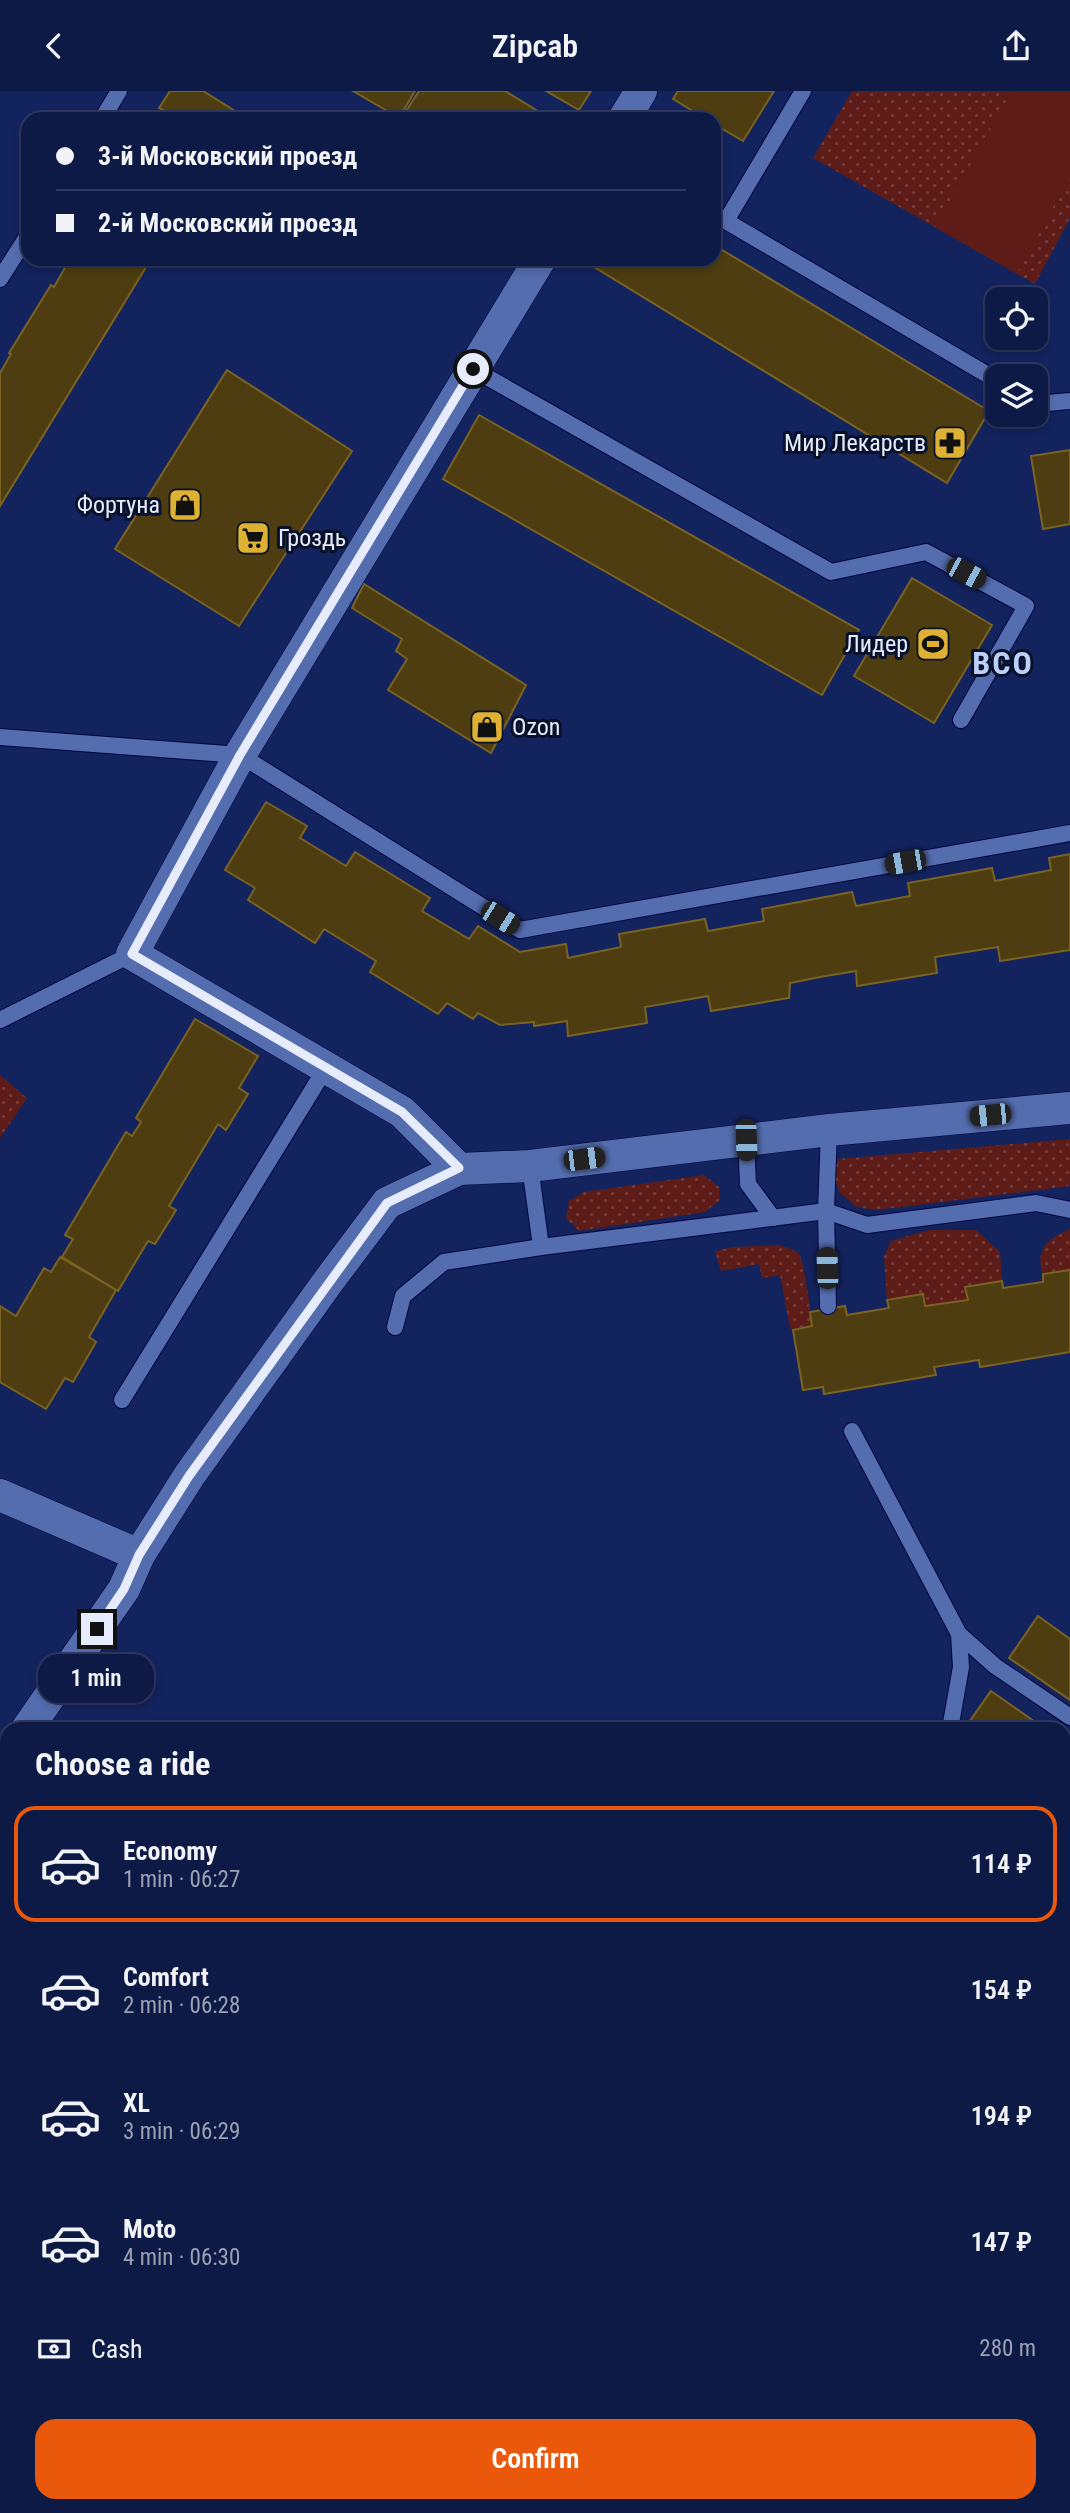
<!DOCTYPE html>
<html lang="en">
<head>
<meta charset="utf-8">
<style>
  :root { --surface:#0e1a46; --page:#1c2751; --text:#f1f3f6; --muted:#9ba1b3; --line:#2e385f; --accent:#ea580c }
  body { margin:0; font-family:"Roboto Condensed",sans-serif; background:var(--page); color:var(--text); height:100vh; display:flex; flex-direction:column; font-size:26px; white-space:nowrap }
  * { box-sizing:border-box; margin:0 }
  p { font-size:23px; color:var(--muted) }
  .icon { flex:none; width:38px; height:38px; fill:none; stroke:currentColor; stroke-width:2; stroke-linecap:round; stroke-linejoin:round }
  .map { position:relative; flex:1; overflow:hidden }
  .sheet { position:absolute; left:0px; top:1631px; width:1071px; height:791px; display:flex; flex-direction:column; background:var(--surface); border-radius:21px 21px 0 0; box-shadow:0 4px 10px #0003,0 0 0 2px var(--line) }
  .sheet>* { flex:none }
  .top-card { position:absolute; left:21px; top:21px; width:700px; height:154px; border-radius:21px; box-shadow:0 4px 10px #0003,0 0 0 2px var(--line); display:grid; align-content:center; height:154px; padding:0 35px; background:var(--surface) }
  .fabs { position:absolute; left:985px; top:196px; display:grid; gap:14px }
  .fabs a { display:grid; place-items:center; width:63px; height:63px; border-radius:14px; background:var(--surface); box-shadow:0 4px 10px #0003,0 0 0 2px var(--line); font-size:35px }
  .end { position:absolute; width:32px; height:32px; margin:-16px; border:9px solid #e6ecfb; background:#111; box-shadow:0 0 0 4px #111 }
  .from { border-radius:50% }
  .bubble { position:absolute; height:49px; border-radius:21px; background:var(--surface); box-shadow:0 4px 10px #0003,0 0 0 2px var(--line); font-size:23px; font-weight:600; line-height:49px; text-align:center }
  .car { position:absolute; width:21px; height:42px; margin:-21px -10px; border-radius:9px; box-shadow:0 0 5px 2px #0007; background:linear-gradient(#222 24%,#8ab4d8 0 40%,#222 0 76%,#8ab4d8 0 86%,#222 0) }
  .top-card b { display:flex; align-items:center; gap:24px; height:66px; font-size:26px }
  .top-card b+b { border-top:2px solid var(--line) }
  .top-card i { width:18px; height:18px; background:var(--text) }
  ul { padding:0; list-style:none }
  li { display:flex; align-items:center; gap:21px; height:116px; margin:0 14px 10px; padding:0 21px; border:4px solid transparent; border-radius:21px }
  li div { flex:1 }
  li b { display:block; font-size:26px }
  li em { font-style:normal; font-weight:600 }
  li.selected { border-color:var(--accent) }
  li>.icon { width:63px; height:63px; stroke-width:1.5 }
  h2 { padding:0 35px; font-size:32px; line-height:84px }
  .pay { display:flex; align-items:center; gap:18px; height:77px; padding:0 35px; font-size:26px }
  .pay p { margin-inline-start:auto }
  .button { display:flex; gap:14px; margin-top:auto; padding:14px 35px }
  .button a { flex:1; height:80px; border-radius:21px; background:var(--accent); color:#fff; font-size:28px; font-weight:600; line-height:80px; text-align:center }
  header { display:flex; justify-content:space-between; align-items:center; height:91px; padding:0 35px; background:var(--surface); font-size:32px; font-weight:600 }
  .map>svg:first-child { display:block }
  .park { fill:url(#park-dots) }
  .pitch { fill:#5d1c18 }
  .building { fill:#4d3d10; stroke:#7a6223; stroke-width:2 }
  .lines { fill:none; stroke-linecap:round; stroke-linejoin:round }
  .lane-casing { stroke:#030641; stroke-width:18 }
  .street-casing { stroke:#030641; stroke-width:33 }
  .lane { stroke:#546dae; stroke-width:16 }
  .street { stroke:#546dae; stroke-width:32 }
  .route { stroke:#e6ecfb; stroke-width:9 }
  .labels { text-anchor:middle; dominant-baseline:central; stroke-width:6; stroke-linejoin:round; paint-order:stroke }
  .poi-label { font-size:24px; fill:#e6ecfb; stroke:#08112a; text-anchor:end }
  .district-label { font-size:32px; font-weight:bold; letter-spacing:2px; fill:#bccefa; stroke:#08112a }
</style>
</head>
<body>
<header><svg class="icon" aria-label="back" viewBox="0 0 24 24"><path d="M15 5l-7 7 7 7"/></svg>Zipcab<svg class="icon" aria-label="share" viewBox="0 0 24 24"><path d="M12 15V3M7 8l5-5 5 5M5 13v7h14v-7"/></svg></header>
<div class="map">
<svg width="1070" height="2422" viewBox="0 0 1070 2422">
  <defs>
    <pattern id="park-dots" width="8" height="8" patternUnits="userSpaceOnUse" patternTransform="scale(1.75)"><rect width="8" height="8" fill="#5d1c18"/><path d="M2 2h.1M6 6h.1" fill="none" stroke="#743d3a" stroke-width="1.8" stroke-linecap="round"/></pattern>
  </defs>
  <rect width="100%" height="100%" fill="#13235e"/>
  <g class="park">
    <polygon points="852,0 1070,0 1070,127 1035,193 813,67"/>
    <polygon points="0,984 27,1007 0,1047"/>
    <polygon points="1070,1048 1070,1095 877,1119 857,1116 840,1102 833,1084 838,1068"/>
    <polygon points="704,1084 719,1096 720,1109 705,1121 579,1140 566,1127 569,1110 584,1101"/>
    <path d="M 1070,1138 L 1070,1179 L 1043,1183 C 1034,1158 1049,1147 1070,1138 Z"/>
    <polygon points="928,1139 976,1139 1000,1161 1002,1190 966,1196 968,1209 925,1215 923,1203 887,1209 884,1166 891,1150"/>
    <path d="M 779,1154 C 786,1157 795,1158 799,1163 C 804,1168 811,1224 812,1235 L 793,1239 L 790,1237 L 780,1184 L 762,1187 L 759,1173 L 721,1180 L 715,1160 L 733,1156 Z"/>
    <polygon points="1064,1872 1070,1874 1070,2357 1064,2358"/>
  </g>
  <polygon class="pitch" points="1012,0 1070,0 1070,85 1017,183 935,136"/>
  <g class="building">
    <polygon points="170,0 203,0 240,23 237,28 157,28 163,19 159,17"/>
    <polygon points="353,0 415,0 399,27"/>
    <polygon points="419,0 505,0 551,28 401,28"/>
    <polygon points="546,0 591,0 579,19"/>
    <polygon points="678,0 774,0 743,50 714,33 714,28 706,28 673,8"/>
    <polygon points="714,154 989,320 947,392 581,168 714,168"/>
    <polygon points="70,168 151,168 0,415 0,282 11,263 9,262 51,194 54,196"/>
    <polygon points="227,279 352,360 239,535 115,458"/>
    <polygon points="479,324 859,539 822,604 443,388"/>
    <polygon points="1070,359 1070,433 1043,438 1031,365"/>
    <polygon points="912,487 992,534 934,632 854,585"/>
    <polygon points="364,493 526,594 491,662 388,599 407,568 396,560 402,548 352,517"/>
    <polygon points="266,711 307,735 300,747 346,775 355,761 430,807 422,820 469,848 478,835 520,861 566,853 568,867 621,856 619,843 705,828 708,840 764,830 762,818 852,801 856,815 910,805 908,792 992,777 995,790 1051,779 1049,767 1070,763 1070,859 1000,870 998,856 935,866 937,882 857,895 856,880 820,886 790,892 789,907 711,920 708,905 645,916 647,932 568,945 567,930 534,935 534,931 500,934 478,922 473,928 447,912 438,923 370,881 376,870 324,838 315,852 248,809 255,797 225,779"/>
    <polygon points="195,928 258,965 239,997 248,1003 226,1039 218,1033 169,1115 176,1119 155,1153 148,1150 118,1200 62,1166 73,1148 65,1144 126,1041 132,1045 141,1031 136,1027"/>
    <polygon points="60,1166 116,1199 89,1246 96,1251 73,1291 65,1287 46,1318 0,1291 0,1215 16,1225 44,1177 51,1181"/>
    <polygon points="1070,1179 1070,1261 980,1276 979,1269 934,1276 936,1284 824,1303 823,1296 803,1299 793,1239 812,1235 810,1221 845,1215 847,1224 889,1217 887,1209 923,1203 925,1215 968,1209 965,1196 1002,1190 1003,1197 1043,1191 1043,1183"/>
    <polygon points="1038,1525 1070,1548 1070,1609 1009,1567"/>
    <polygon points="991,1600 1045,1638 973,1638 967,1634"/>
    <polygon points="1064,1652 1070,1656 1070,1703 1064,1699"/>
    <polygon points="1064,1782 1070,1785 1070,1838 1064,1835"/>
    <polygon points="7,2303 7,2415 17,2415 17,2422 0,2422 0,2304"/>
    <polygon points="660,2415 707,2415 707,2422 661,2422"/>
  </g>
  <g class="lines">
    <defs>
      <g id="lane">
        <polyline points="102,28 119,0"/>
        <polyline points="714,123 998,290"/>
        <polyline points="726,130 803,0"/>
        <polyline points="0,188 28,144"/>
        <polyline points="473,278 831,481 926,461 1026,515 961,629"/>
        <polyline points="1036,313 1070,310"/>
        <polyline points="0,646 240,664 520,839 1070,742"/>
        <polyline points="0,929 132,863"/>
        <polyline points="746,1049 748,1093 773,1127"/>
        <polyline points="530,1075 541,1156"/>
        <polyline points="828,1215 826,1120 829,1039"/>
        <polyline points="395,1236 403,1205 444,1171 541,1156 826,1120 867,1134 1036,1112 1070,1119"/>
        <polyline points="122,1309 327,975"/>
        <polyline points="852,1340 959,1543 961,1576 950,1638"/>
        <polyline points="959,1543 995,1575 1070,1626"/>
        <polyline points="739,2422 739,2415"/>
      </g>
      <g id="street">
        <polyline points="624,28 641,0"/>
        <polyline points="459,1078 402,1021 132,863 240,664 540,168"/>
        <polyline points="0,1404 139,1464"/>
        <polyline points="27,1638 124,1498 139,1464 189,1385 327,1192 387,1112 459,1078 530,1075 829,1039 1070,1017"/>
        <polyline points="0,1678 7,1667"/>
      </g>
    </defs>
    <use href="#lane" class="lane-casing"/>
    <use href="#street" class="street-casing"/>
    <use href="#lane" class="lane"/>
    <use href="#street" class="street"/>
  </g>
  <g class="lines">
    <polyline class="route" points="97,1538 124,1498 139,1464 189,1385 387,1112 459,1077 402,1021 132,863 240,664 473,278"/>
  </g>
  <defs>
    <symbol id="pharmacy-square" viewBox="-11 -11 22 22"><rect x="-9" y="-9" width="18" height="18" rx="4" fill="#deb133" stroke="#08112a"/><path d="M-2-6h4v4h4v4h-4v4h-4v-4h-4v-4h4Z" fill="#111"/></symbol>
    <symbol id="shop-square" viewBox="-11 -11 22 22"><rect x="-9" y="-9" width="18" height="18" rx="4" fill="#deb133" stroke="#08112a"/><path d="M-5-2.5h2.3a2.7 3.5 0 0 1 5.4 0H5L5.5 6h-11ZM-1.5-2.5h3a1.5 2.3 0 0 0-3 0Z" fill="#111"/></symbol>
    <symbol id="supermarket-square" viewBox="-11 -11 22 22"><rect x="-9" y="-9" width="18" height="18" rx="4" fill="#deb133" stroke="#08112a"/><path d="M-6-5.5h2.5l.6 2H6L4.5 2H-2.5L-4.4-4H-6ZM-1.5 3.2a1.3 1.3 0 1 0 .1 0ZM3 3.2a1.3 1.3 0 1 0 .1 0Z" fill="#111"/></symbol>
    <symbol id="stadium-square" viewBox="-11 -11 22 22"><rect x="-9" y="-9" width="18" height="18" rx="4" fill="#deb133" stroke="#08112a"/><path d="M0-5a6.5 5 0 1 0 0 10a6.5 5 0 1 0 0-10ZM-3.5-1.8h7v3.6h-7Z" fill="#111"/></symbol>
  </defs>
  <g fill-rule="evenodd">
    <use href="#pharmacy-square" x="931" y="333" width="38" height="38"/>
    <use href="#shop-square" x="166" y="395" width="38" height="38"/>
    <use href="#supermarket-square" x="234" y="428" width="38" height="38"/>
    <use href="#stadium-square" x="914" y="534" width="38" height="38"/>
    <use href="#shop-square" x="468" y="617" width="38" height="38"/>
  </g>
  <g class="labels">
    <g class="poi-label">
      <text x="926" y="352">Мир Лекарств</text>
      <text x="160" y="414">Фортуна</text>
      <text x="278" y="447" text-anchor="start">Гроздь</text>
      <text x="908" y="553">Лидер</text>
      <text x="512" y="636" text-anchor="start">Ozon</text>
    </g>
    <g class="district-label">
      <text x="1003" y="572">ВСО</text>
    </g>
  </g>
</svg>
<div class="fabs">
<a><svg class="icon" aria-label="locate" viewBox="0 0 24 24"><circle cx="12" cy="12" r="6"/><path d="M12 2v4M12 18v4M2 12h4M18 12h4"/></svg></a>
<a><svg class="icon" aria-label="layers" viewBox="0 0 24 24"><path d="M12 4l9 5-9 5-9-5zM3 14l9 5 9-5"/></svg></a>
</div>
<i class="end from" style="left:473px;top:278px"></i>
<i class="end" style="left:97px;top:1538px"></i>
<div class="bubble" style="left:38px;top:1563px;width:116px">1 min</div>
<i class="car" style="left:966px;top:482px;rotate:118deg"></i>
<i class="car" style="left:905px;top:771px;rotate:260deg"></i>
<i class="car" style="left:500px;top:827px;rotate:122deg"></i>
<i class="car" style="left:990px;top:1024px;rotate:264deg"></i>
<i class="car" style="left:746px;top:1049px;rotate:178deg"></i>
<i class="car" style="left:584px;top:1068px;rotate:83deg"></i>
<i class="car" style="left:827px;top:1177px;rotate:358deg"></i>
<div class="top-card">
<b><i class="from"></i>3-й Московский проезд</b>
<b><i></i>2-й Московский проезд</b>
</div>
<section class="sheet">
<h2>Choose a ride</h2>
<ul>
<li class="selected"><svg class="icon" aria-label="car" viewBox="0 0 24 24"><path d="M5 17H2v-5l4-1 3-4h7l3 4 3 1v5h-3M9 17h6M6 11h13"/><circle cx="7" cy="17" r="2"/><circle cx="17" cy="17" r="2"/></svg><div><b>Economy</b><p>1 min · 06:27</p></div><em>114 ₽</em></li>
<li><svg class="icon" aria-label="car" viewBox="0 0 24 24"><path d="M5 17H2v-5l4-1 3-4h7l3 4 3 1v5h-3M9 17h6M6 11h13"/><circle cx="7" cy="17" r="2"/><circle cx="17" cy="17" r="2"/></svg><div><b>Comfort</b><p>2 min · 06:28</p></div><em>154 ₽</em></li>
<li><svg class="icon" aria-label="car" viewBox="0 0 24 24"><path d="M5 17H2v-5l4-1 3-4h7l3 4 3 1v5h-3M9 17h6M6 11h13"/><circle cx="7" cy="17" r="2"/><circle cx="17" cy="17" r="2"/></svg><div><b>XL</b><p>3 min · 06:29</p></div><em>194 ₽</em></li>
<li><svg class="icon" aria-label="car" viewBox="0 0 24 24"><path d="M5 17H2v-5l4-1 3-4h7l3 4 3 1v5h-3M9 17h6M6 11h13"/><circle cx="7" cy="17" r="2"/><circle cx="17" cy="17" r="2"/></svg><div><b>Moto</b><p>4 min · 06:30</p></div><em>147 ₽</em></li>
</ul>
<div class="pay"><svg class="icon" aria-label="cash" viewBox="0 0 24 24"><path d="M3 7h18v10H3z"/><circle cx="12" cy="12" r="2"/></svg>Cash<p>280 m</p></div>
<div class="button"><a>Confirm</a></div>
</section>
</div>
</body>
</html>
